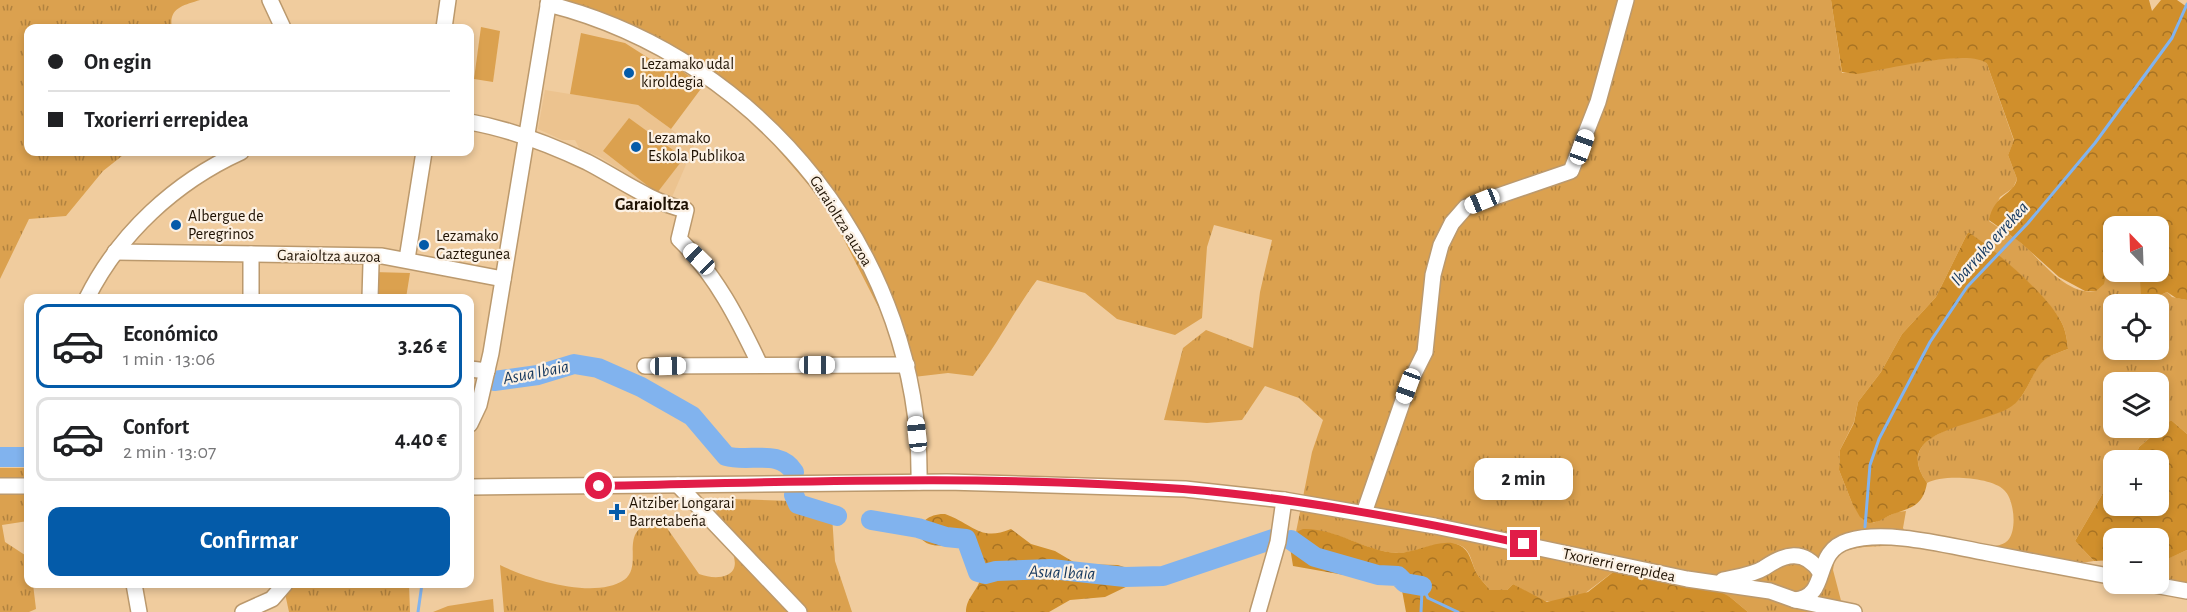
<!DOCTYPE html>
<html lang="es">
<head>
<meta charset="utf-8">
<style>
  :root { --surface:#fff; --page:#f6f6f6; --text:#202124; --muted:#757577; --line:#e0e0e0; --accent:#045ba9 }
  body { margin:0; font-family:"Alegreya Sans",sans-serif; background:var(--page); color:var(--text); height:100vh; display:flex; flex-direction:column; font-size:22px; white-space:nowrap }
  * { box-sizing:border-box; margin:0 }
  p { font-size:20px; color:var(--muted) }
  .icon { flex:none; width:33px; height:33px; fill:none; stroke:currentColor; stroke-width:2; stroke-linecap:round; stroke-linejoin:round }
  .map { position:relative; flex:1; overflow:hidden }
  .details { position:absolute; left:24px; top:294px; width:450px; height:294px; display:flex; flex-direction:column; background:var(--surface); border-radius:12px; box-shadow:0 3px 9px #0003 }
  .details>* { flex:none }
  .banner { position:absolute; left:24px; top:24px; width:450px; height:132px; border-radius:12px; box-shadow:0 3px 9px #0003; display:grid; align-content:center; height:132px; padding:0 24px; background:var(--surface) }
  .needle { width:39px; rotate:337deg }
  .tools { position:absolute; left:2103px; top:216px; display:grid; gap:12px }
  .tools a { display:grid; place-items:center; width:66px; height:66px; border-radius:12px; background:var(--surface); box-shadow:0 3px 9px #0003; font-size:30px }
  .end { position:absolute; width:27px; height:27px; margin:-14px; border:8px solid #e11d48; background:#fff; box-shadow:0 0 0 3px #fff }
  .from { border-radius:50% }
  .bubble { position:absolute; height:42px; border-radius:12px; background:var(--surface); box-shadow:0 3px 9px #0003; font-size:20px; font-weight:700; line-height:42px; text-align:center }
  .car { position:absolute; width:18px; height:36px; margin:-18px -9px; border-radius:8px; box-shadow:0 0 4px 2px #0007; background:linear-gradient(#fff 24%,#345 0 40%,#fff 0 76%,#345 0 86%,#fff 0) }
  .banner b { display:flex; align-items:center; gap:21px; height:57px; font-size:22px }
  .banner b+b { border-top:2px solid var(--line) }
  .banner i { width:15px; height:15px; background:var(--text) }
  ul { padding:10px 0 0; list-style:none }
  li { display:flex; align-items:center; gap:18px; height:84px; margin:0 12px 9px; padding:0 12px; border:3px solid var(--line); border-radius:12px }
  li div { flex:1 }
  li b { display:block; font-size:22px }
  li em { font-style:normal; font-weight:700 }
  li.active { border-color:var(--accent) }
  li>.icon { width:54px; height:54px; stroke-width:1.5 }
  .button { display:flex; gap:12px; margin-top:auto; padding:12px 24px }
  .button a { flex:1; height:69px; border-radius:12px; background:var(--accent); color:#fff; font-size:24px; font-weight:700; line-height:69px; text-align:center }
  .map>svg:first-child { display:block }
  .built { fill:#ecc38f }
  .grass { fill:url(#grass-tufts); fill-rule:evenodd }
  .forest { fill:url(#forest-crowns) }
  .garden { fill:#dba14f }
  .lines { fill:none; stroke-linecap:round; stroke-linejoin:round }
  .stream { stroke:#81b3ee; stroke-width:3 }
  .river { stroke:#81b3ee; stroke-width:20 }
  .minor-casing { stroke:#bb996d; stroke-width:18 }
  .minor { stroke:#fff; stroke-width:15 }
  .route { stroke:#e11d48; stroke-width:8 }
  .poi-dot { fill:#045ba9; stroke:#fcf1e4; stroke-width:2 }
  .labels { text-anchor:middle; dominant-baseline:central; stroke-width:4.5; stroke-linejoin:round; paint-order:stroke }
  .poi-label { font-size:16px; fill:#1f1203; stroke:#fcf1e4; text-anchor:start }
  .street-label { font-size:16px; fill:#1f1203; stroke:#fcf1e4 }
  .neighbourhood-label { font-size:18px; font-weight:bold; fill:#1f1203; stroke:#fcf1e4 }
  .water-label { font-size:18px; font-style:italic; fill:#16395f; stroke:#fcf1e4 }
</style>
</head>
<body>
<div class="map">
<svg width="2187" height="612" viewBox="0 0 2187 612">
  <defs>
    <pattern id="grass-tufts" width="24" height="20" patternUnits="userSpaceOnUse" patternTransform="scale(1.5)"><rect width="24" height="20" fill="#dba14f"/><path d="M3 7l-1-3M5 7V3M7 7l1-3M15 17l-1-3M17 17v-4M19 17l1-3" fill="none" stroke="#b1823f"/></pattern>
    <pattern id="forest-crowns" width="20" height="18" patternUnits="userSpaceOnUse" patternTransform="scale(1.5)"><rect width="20" height="18" fill="#d08f2c"/><path d="M2 6a3 3 0 1 1 6 0M12 15a3 3 0 1 1 6 0" fill="none" stroke="#a87323"/></pattern>
  </defs>
  <rect width="100%" height="100%" fill="#f0cc9e"/>
  <polygon class="built" points="545,90 638,105 694,146 669,204 657,193 600,157 579,148 575,140 562,140 538,129"/>
  <g class="grass">
    <path d="M 0,0 L 200,0 C 184,5 168,8 172,28 L 28,28 L 28,152 L 127,152 L 103,171 L 66,216 L 29,219 L 0,279 Z"/>
    <path d="M 547,0 L 1831,0 L 1842,73 L 1962,56 L 1980,58 L 1987,64 L 2014,141 L 2008,155 L 2017,179 L 2013,188 L 2000,197 L 1989,221 C 1999,228 2010,235 2020,242 C 2041,259 2065,296 2096,291 L 2113,241 L 2114,272 L 2143,272 L 2140,280 L 2152,299 L 2167,292 L 2172,297 L 2187,300 L 2187,434 L 2171,420 L 2139,447 L 2134,460 L 2114,460 L 2113,488 L 2103,493 L 2075,541 L 2094,561 L 2068,565 L 1988,548 C 1995,546 2005,545 2009,539 C 2017,528 2014,499 2004,490 C 1991,477 1943,474 1927,483 C 1887,426 1990,425 2015,403 C 2029,392 2033,367 2046,358 C 2053,354 2061,352 2068,349 C 2067,338 2065,327 2059,318 C 2041,290 1996,252 1968,232 L 1936,297 L 1902,334 L 1881,372 L 1858,402 L 1854,422 L 1840,450 L 1839,470 L 1852,503 L 1873,523 L 1897,512 L 1906,511 L 1903,528 L 1913,544 C 1888,549 1856,541 1835,557 L 1833,570 L 1844,612 L 1748,612 L 1730,597 L 1617,569 L 1584,594 L 1552,602 L 1539,600 L 1513,584 L 1507,590 L 1490,590 C 1485,584 1479,578 1476,572 C 1472,564 1471,552 1463,547 C 1446,536 1418,553 1399,553 C 1364,553 1331,523 1296,532 L 1312,452 L 1323,420 L 1299,398 L 1265,386 L 1242,420 L 1207,423 L 1164,420 L 1183,348 L 1206,330 L 1253,348 L 1260,292 L 1272,240 L 1214,225 L 1207,247 L 1202,318 L 1175,335 L 1117,319 L 1085,293 L 1037,280 C 1014,311 997,345 973,376 L 948,373 L 905,378 L 890,330 L 839,230 L 819,197 L 719,81 ZM 2114,304 L 2158,304 L 2158,350 L 2114,350 ZM 2114,382 L 2158,382 L 2158,428 L 2114,428 Z"/>
    <polygon points="0,468 28,468 28,521 2,525 5,542 28,557 28,584 33,584 36,609 29,612 0,612"/>
    <path d="M 731,499 L 792,501 L 798,506 L 832,515 L 835,561 L 852,612 L 504,612 L 500,565 C 528,579 594,600 624,580 C 643,567 621,535 646,525 C 655,521 661,522 667,528 L 699,574 C 708,577 718,579 727,575 C 750,565 715,527 716,508 L 720,502 Z"/>
    <polygon points="2187,550 2187,594 2159,579 2158,563"/>
    <polygon points="283,584 409,584 410,612 289,612"/>
  </g>
  <g class="forest">
    <path d="M 1831,0 L 2149,0 L 2152,11 L 2161,0 L 2177,0 L 2187,7 L 2187,300 L 2176,298 L 2167,292 L 2152,299 L 2141,294 L 2140,280 L 2143,272 L 2158,272 L 2158,226 L 2114,226 L 2113,241 L 2104,284 L 2096,291 L 2085,291 L 2059,277 L 2021,243 L 1989,220 C 1994,194 2014,195 2017,179 L 2008,155 L 2014,140 L 1987,64 C 1972,47 1881,71 1856,74 L 1842,72 Z"/>
    <path d="M 1968,232 C 1992,247 2045,293 2059,318 C 2065,327 2067,338 2068,349 C 2061,352 2053,354 2047,358 C 2033,367 2028,395 2012,406 C 1984,426 1888,428 1927,483 C 1923,505 1913,507 1896,513 C 1886,516 1879,523 1869,523 L 1860,517 L 1852,503 L 1839,470 L 1840,450 L 1854,423 L 1858,402 L 1881,372 L 1902,334 L 1936,297 Z"/>
    <polygon points="2171,420 2187,434 2187,550 2159,563 2158,538 2114,538 2113,560 2094,561 2075,541 2103,493 2113,488 2114,506 2158,506 2158,460 2134,460 2139,447"/>
    <path d="M 945,514 C 973,524 980,542 1011,529 L 1031,544 L 1055,551 L 1077,564 L 1118,565 L 1142,573 L 1132,584 L 1105,597 L 1070,600 L 1049,612 L 966,612 C 966,597 979,590 981,576 L 973,570 L 966,545 C 955,543 940,548 929,544 C 909,536 921,513 945,514 Z"/>
    <path d="M 1303,529 C 1336,528 1363,550 1396,553 C 1416,554 1440,537 1459,545 C 1470,550 1471,562 1476,572 C 1479,578 1485,584 1490,590 L 1507,590 L 1513,584 L 1547,602 L 1588,592 L 1617,569 L 1707,585 L 1730,597 L 1748,612 L 1406,612 L 1401,585 L 1293,566 L 1289,541 L 1294,533 Z"/>
  </g>
  <g class="garden">
    <polygon points="481,27 500,31 493,82 474,79"/>
    <polygon points="581,33 625,43 650,59 664,58 703,86 671,129 638,105 570,94"/>
    <polygon points="629,118 684,158 657,193 603,151"/>
    <polygon points="373,272 410,273 406,298 372,294"/>
    <polygon points="493,599 494,612 433,612 448,606"/>
  </g>
  <g class="lines">
    <g class="stream">
      <polyline points="1865,527 1870,465 1879,439 1930,342 1967,287 2028,223 2095,143 2172,38 2187,4"/>
      <polyline points="1422,586 1428,598 1458,612"/>
      <polyline points="418,612 422,584"/>
      <polyline points="1421,612 1422,591"/>
    </g>
    <g class="river">
      <path d="M 494,381 L 538,375 L 574,364 L 598,368 L 641,387 L 692,416 L 726,456 C 749,463 779,448 794,472"/>
      <polyline points="0,457 28,457"/>
      <polyline points="794,495 798,504 837,516"/>
      <polyline points="871,520 918,528 946,537 966,539 978,572 985,574 996,571 1051,569 1125,577 1163,576 1273,539"/>
      <polyline points="1291,540 1315,557 1378,575 1398,576 1405,583 1422,586"/>
    </g>
    <defs>
      <g id="minor">
        <polyline points="270,0 283,28"/>
        <path d="M 548,4 C 763,58 923,259 919,482"/>
        <polyline points="444,28 448,0"/>
        <path d="M 470,122 C 509,129 551,145 587,162 C 620,179 650,202 686,210 L 679,239 C 716,275 738,319 760,365"/>
        <polyline points="115,252 382,256 503,279"/>
        <polyline points="407,259 424,152"/>
        <path d="M 87,298 C 119,234 175,182 241,152"/>
        <polyline points="251,298 251,254"/>
        <polyline points="370,298 371,264"/>
        <polyline points="645,366 907,365"/>
        <polyline points="470,369 487,371"/>
        <polyline points="470,424 479,405 491,353 549,0"/>
        <polyline points="678,485 799,612"/>
        <polyline points="0,486 28,486"/>
        <polyline points="470,487 947,482 1185,489 1284,500 1435,526 1687,579 1770,591 1795,600 1854,612"/>
        <polyline points="1364,513 1408,386 1425,352 1433,275 1441,245 1452,223 1466,207 1571,171 1598,102 1626,0"/>
        <path d="M 1723,580 C 1736,577 1753,575 1764,568 C 1784,554 1804,548 1820,572"/>
        <polyline points="134,584 139,612"/>
        <polyline points="2149,584 2187,591"/>
        <path d="M 1795,600 C 1831,596 1811,552 1848,541 C 1887,529 1948,546 1988,553 C 2030,561 2072,569 2114,577"/>
        <polyline points="243,612 272,599 285,584"/>
        <polyline points="1258,612 1278,542 1284,500"/>
      </g>
    </defs>
    <use href="#minor" class="minor-casing"/>
    <use href="#minor" class="minor"/>
  </g>
  <g class="lines">
    <path class="route" d="M 599,486 C 793,482 989,474 1183,489 C 1298,498 1412,520 1524,544"/>
  </g>
  <g class="poi-dot">
    <circle cx="629" cy="73" r="6"/>
    <circle cx="636" cy="147" r="6"/>
    <circle cx="176" cy="225" r="6"/>
    <circle cx="424" cy="245" r="6"/>
    <path d="M614 503h6v6h6v6h-6v6h-6v-6h-6v-6h6z"/>
  </g>
  <g class="labels">
    <g class="poi-label">
      <text x="641" y="64">Lezamako udal<tspan x="641" dy="18">kiroldegia</tspan></text>
      <text x="648" y="138">Lezamako<tspan x="648" dy="18">Eskola Publikoa</tspan></text>
      <text x="188" y="216">Albergue de<tspan x="188" dy="18">Peregrinos</tspan></text>
      <text x="436" y="236">Lezamako<tspan x="436" dy="18">Gaztegunea</tspan></text>
      <text x="629" y="503">Aitziber Longarai<tspan x="629" dy="18">Barretabeña</tspan></text>
    </g>
    <g class="street-label">
      <text transform="translate(841 221) rotate(58)">Garaioltza auzoa</text>
      <text transform="translate(329 256) rotate(1)">Garaioltza auzoa</text>
      <text transform="translate(1619 565) rotate(12)">Txorierri errepidea</text>
    </g>
    <g class="neighbourhood-label">
      <text x="652" y="205">Garaioltza</text>
    </g>
    <g class="water-label">
      <text transform="translate(1990 244) rotate(-48)">Ibarrako errekea</text>
      <text transform="translate(536 373) rotate(-11)">Asua Ibaia</text>
      <text transform="translate(1062 573) rotate(2)">Asua Ibaia</text>
    </g>
  </g>
</svg>
<div class="tools">
<a><svg class="needle" viewBox="-14 -14 28 28"><path d="M0-13l5 13h-10z" fill="#e53935"/><path d="M0 13l5-13h-10z" fill="#757577"/></svg></a>
<a><svg class="icon" aria-label="locate" viewBox="0 0 24 24"><circle cx="12" cy="12" r="6"/><path d="M12 2v4M12 18v4M2 12h4M18 12h4"/></svg></a>
<a><svg class="icon" aria-label="layers" viewBox="0 0 24 24"><path d="M12 4l9 5-9 5-9-5zM3 14l9 5 9-5"/></svg></a>
<a>+</a>
<a>−</a>
</div>
<i class="end from" style="left:599px;top:486px"></i>
<i class="end" style="left:1524px;top:544px"></i>
<div class="bubble" style="left:1474px;top:458px;width:99px">2 min</div>
<i class="car" style="left:1582px;top:147px;rotate:20deg"></i>
<i class="car" style="left:1482px;top:201px;rotate:248deg"></i>
<i class="car" style="left:699px;top:259px;rotate:314deg"></i>
<i class="car" style="left:817px;top:365px;rotate:90deg"></i>
<i class="car" style="left:668px;top:366px;rotate:89deg"></i>
<i class="car" style="left:1408px;top:386px;rotate:200deg"></i>
<i class="car" style="left:917px;top:434px;rotate:354deg"></i>
<div class="banner">
<b><i class="from"></i>On egin</b>
<b><i></i>Txorierri errepidea</b>
</div>
<section class="details">
<ul>
<li class="active"><svg class="icon" aria-label="car" viewBox="0 0 24 24"><path d="M5 17H2v-5l4-1 3-4h7l3 4 3 1v5h-3M9 17h6M6 11h13"/><circle cx="7" cy="17" r="2"/><circle cx="17" cy="17" r="2"/></svg><div><b>Económico</b><p>1 min · 13:06</p></div><em>3.26 €</em></li>
<li><svg class="icon" aria-label="car" viewBox="0 0 24 24"><path d="M5 17H2v-5l4-1 3-4h7l3 4 3 1v5h-3M9 17h6M6 11h13"/><circle cx="7" cy="17" r="2"/><circle cx="17" cy="17" r="2"/></svg><div><b>Confort</b><p>2 min · 13:07</p></div><em>4.40 €</em></li>
</ul>
<div class="button"><a>Confirmar</a></div>
</section>
</div>
</body>
</html>
